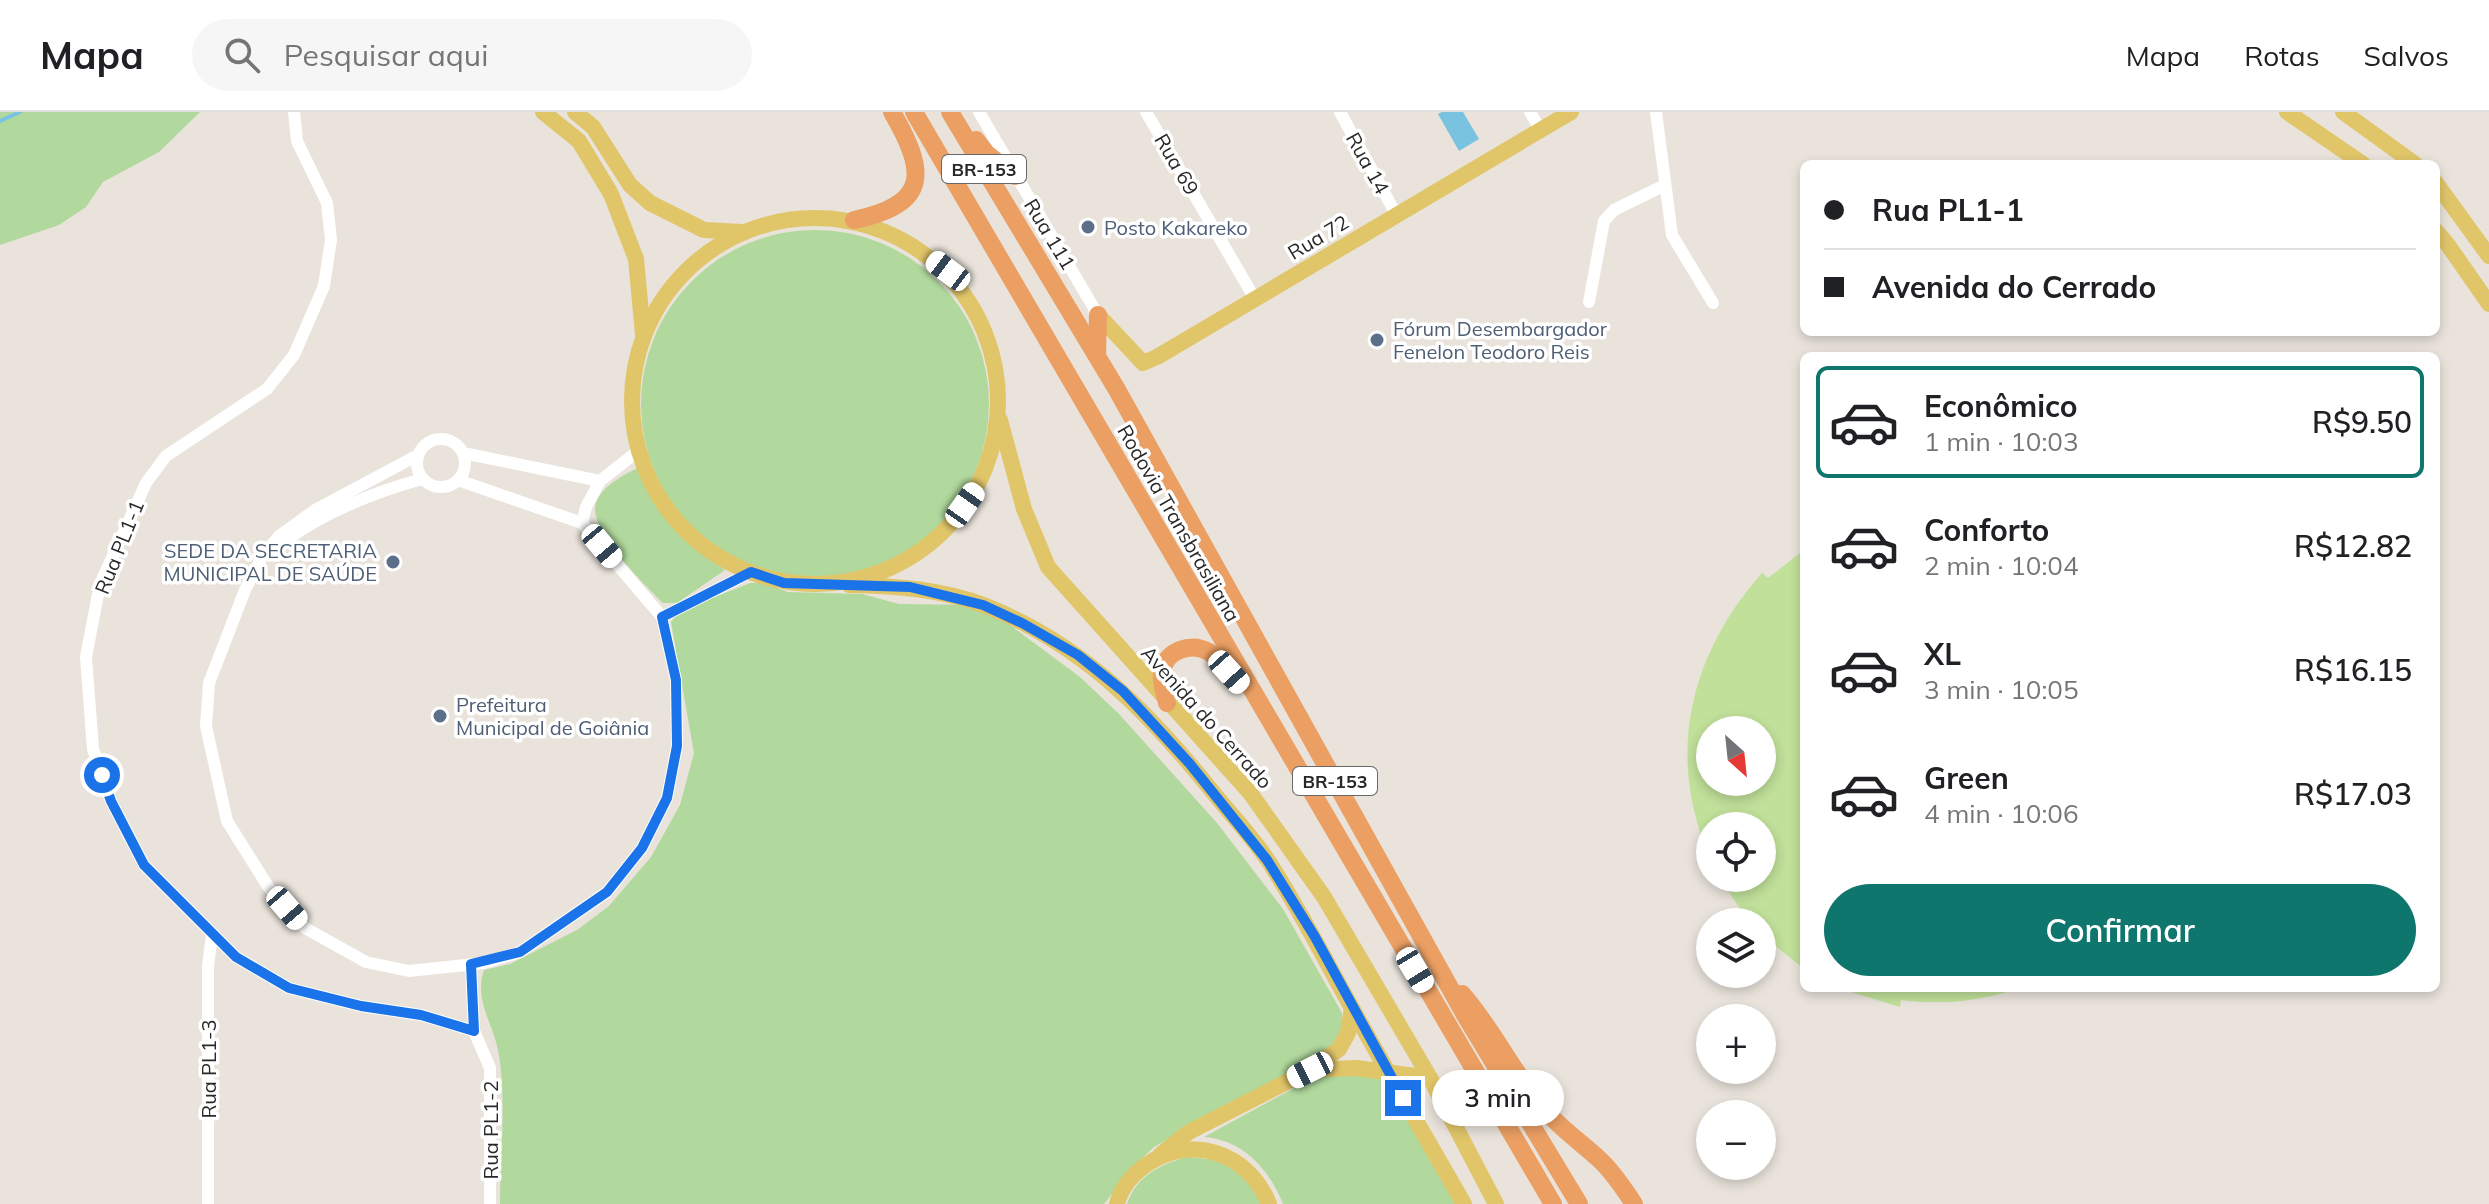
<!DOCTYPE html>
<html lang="pt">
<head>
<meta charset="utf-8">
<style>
  :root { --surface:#fff; --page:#f6f6f6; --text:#202124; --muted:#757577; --line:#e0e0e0; --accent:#0f766e }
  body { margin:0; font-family:Mulish,sans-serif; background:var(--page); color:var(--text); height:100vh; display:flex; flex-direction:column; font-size:30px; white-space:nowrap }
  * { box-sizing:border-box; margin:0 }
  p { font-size:26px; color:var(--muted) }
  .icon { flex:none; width:44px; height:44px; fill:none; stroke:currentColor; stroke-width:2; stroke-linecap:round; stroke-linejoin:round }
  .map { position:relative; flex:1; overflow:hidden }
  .sheet { position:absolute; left:1800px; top:240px; width:640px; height:640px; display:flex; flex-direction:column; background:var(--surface); border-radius:12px; box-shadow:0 4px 12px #0003 }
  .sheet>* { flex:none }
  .top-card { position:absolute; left:1800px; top:48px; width:640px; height:176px; border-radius:12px; box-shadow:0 4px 12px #0003; display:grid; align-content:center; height:176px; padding:0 24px; background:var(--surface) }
  .needle { width:52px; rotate:153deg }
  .controls { position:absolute; left:1696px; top:604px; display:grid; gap:16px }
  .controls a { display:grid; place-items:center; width:80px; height:80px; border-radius:50%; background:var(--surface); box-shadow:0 4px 12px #0003; font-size:40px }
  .end { position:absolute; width:36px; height:36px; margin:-18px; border:10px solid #1a73e8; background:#fff; box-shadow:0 0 0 4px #fff }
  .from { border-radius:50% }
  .bubble { position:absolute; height:56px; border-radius:28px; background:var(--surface); box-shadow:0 4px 12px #0003; font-size:26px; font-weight:600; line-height:56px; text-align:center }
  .car { position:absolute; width:24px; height:48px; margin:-24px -12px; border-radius:10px; box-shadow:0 0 6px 2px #0007; background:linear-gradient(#fff 24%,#345 0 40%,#fff 0 76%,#345 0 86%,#fff 0) }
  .top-card b { display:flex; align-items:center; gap:28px; height:76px; font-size:30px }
  .top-card b+b { border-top:2px solid var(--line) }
  .top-card i { width:20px; height:20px; background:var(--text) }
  ul { padding:14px 0 0; list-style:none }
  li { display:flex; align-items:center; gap:24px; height:112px; margin:0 16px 12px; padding:0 8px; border:4px solid transparent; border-radius:12px }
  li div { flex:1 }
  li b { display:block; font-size:30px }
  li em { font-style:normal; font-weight:600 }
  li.active { border-color:var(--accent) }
  li>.icon { width:72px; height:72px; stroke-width:1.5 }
  .button { display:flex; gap:16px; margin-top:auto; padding:16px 24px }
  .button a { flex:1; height:92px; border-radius:48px; background:var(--accent); color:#fff; font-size:32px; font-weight:600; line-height:92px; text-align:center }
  header { display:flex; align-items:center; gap:48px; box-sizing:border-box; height:112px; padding:0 40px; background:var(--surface); border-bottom:2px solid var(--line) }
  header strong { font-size:38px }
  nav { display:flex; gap:44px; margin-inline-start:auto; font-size:28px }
  .search { width:560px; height:72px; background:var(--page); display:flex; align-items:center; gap:20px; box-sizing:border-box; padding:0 28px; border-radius:44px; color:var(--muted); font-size:30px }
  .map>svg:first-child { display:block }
  .green { fill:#b1d99d }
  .pitch { fill:#c1e09a; fill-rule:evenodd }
  .water { fill:#79c3e0 }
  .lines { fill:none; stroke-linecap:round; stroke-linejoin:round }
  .stream { stroke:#79c3e0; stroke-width:4 }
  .minor { stroke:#fff; stroke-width:12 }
  .major { stroke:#e0c569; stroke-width:16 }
  .highway { stroke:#eb9f63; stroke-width:18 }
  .route { stroke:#1a73e8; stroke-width:10 }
  .service-dot { fill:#5c6f8a; stroke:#fff; stroke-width:3 }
  .labels { text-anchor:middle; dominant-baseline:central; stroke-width:7; stroke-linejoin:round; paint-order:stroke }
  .shield { fill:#fff; stroke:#686868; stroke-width:2 }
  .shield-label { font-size:18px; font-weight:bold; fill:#282828 }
  .street-label { font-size:20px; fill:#282828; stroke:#fff }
  .service-label { font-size:20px; fill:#4e5e75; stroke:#fff; text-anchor:start }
</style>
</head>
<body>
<header>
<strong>Mapa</strong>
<div class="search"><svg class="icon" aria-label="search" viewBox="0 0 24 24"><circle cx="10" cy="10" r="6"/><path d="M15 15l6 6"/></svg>Pesquisar aqui</div>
<nav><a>Mapa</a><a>Rotas</a><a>Salvos</a></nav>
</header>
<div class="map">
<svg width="2489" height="1092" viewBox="0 0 2489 1092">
  <rect width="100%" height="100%" fill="#e9e3db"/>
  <g class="green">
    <polygon points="0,0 200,0 159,40 103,70 86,95 59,113 0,133"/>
    <circle cx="815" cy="292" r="174"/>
    <path d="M 638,356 C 661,404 680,429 725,458 L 677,491 L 663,491 C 646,474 587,417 596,391 C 602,374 623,363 638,356 Z"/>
    <path d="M 750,471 L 763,471 L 788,480 L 862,482 L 899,492 L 983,493 L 1080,565 L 1119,602 L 1217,711 L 1283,797 L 1342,901 L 1344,921 L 1330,938 L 1154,1035 L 1135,1053 L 1104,1092 L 500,1092 C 500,1045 508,974 496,930 C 489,906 475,885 484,858 L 510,852 L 577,818 L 609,794 L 651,745 L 680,693 L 694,641 L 671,510 L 680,499 Z"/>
    <path d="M 1351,959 L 1385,966 L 1458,1092 L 1283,1092 C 1269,1057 1243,1028 1204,1025 L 1307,969 Z"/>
    <path d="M 1187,1045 C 1227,1047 1244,1057 1264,1092 L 1127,1092 C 1136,1064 1161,1052 1187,1045 Z"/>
  </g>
  <g class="pitch">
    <path d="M 1804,438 L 1804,857 L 1762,823 L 1762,810 L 1748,808 L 1719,766 L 1762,766 L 1762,714 L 1710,714 L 1710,746 C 1665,643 1690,542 1762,461 L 1768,466 ZM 1710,618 L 1762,618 L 1762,670 L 1710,670 Z"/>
    <path d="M 1838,876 L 2018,876 C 1980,890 1941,893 1901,888 L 1900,895 Z"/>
  </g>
  <polygon class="water" points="1442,0 1463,0 1479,27 1459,39 1438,2"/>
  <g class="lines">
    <polyline class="stream" points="0,9 20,0"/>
    <g class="minor">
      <polyline points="294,0 297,29 327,91 331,128 324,174 294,243 267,277 166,344 146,371 100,472 86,545 93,637 111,689 144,753 236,845 289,876 361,894 421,903 474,919"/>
      <polyline points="979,0 1098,203"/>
      <polyline points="1146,0 1255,187"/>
      <polyline points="1340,0 1396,102"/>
      <polyline points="1530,0 1540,17"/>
      <polyline points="1656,0 1672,123 1713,191"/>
      <polyline points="1589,190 1604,109 1614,98 1665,73"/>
      <circle cx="441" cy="351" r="24"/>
      <polyline points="463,341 600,369 638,339"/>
      <polyline points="418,343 315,398 279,424 263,443 245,478 209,571 206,614 227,709 269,776 305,816 366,850 409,859 484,851 520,840 607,780 642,736 667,686 677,634 676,568 662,505 582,411 586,395 600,369"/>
      <polyline points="458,368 582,411"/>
      <path d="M 274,439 C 311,405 374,380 422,367"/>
      <polyline points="662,505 751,460"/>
      <polyline points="471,852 474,919 490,956 490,1092"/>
      <polyline points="208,1092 208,854 212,823"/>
    </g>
    <g class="major">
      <polyline points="543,0 579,29 611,82 636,147 643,222"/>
      <polyline points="575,0 593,15 630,73 650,91 704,118 742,120"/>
      <polyline points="2287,0 2363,52"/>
      <polyline points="2343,0 2415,52"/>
      <polyline points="2436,71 2489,144"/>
      <circle cx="815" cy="289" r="183"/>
      <polyline points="2436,119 2448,133 2489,192"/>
      <polyline points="1098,203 1143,251 1157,245 1571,0"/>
      <polyline points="1000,308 1024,397 1048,455 1251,682 1324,785 1430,966 1496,1092"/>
      <path d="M 849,473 C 895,474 943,477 986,494 C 1086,534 1151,603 1216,684 C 1234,706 1254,727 1269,750 C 1300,798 1325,848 1353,898 C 1389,963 1427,1027 1464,1092"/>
      <polyline points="1310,958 1356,956 1430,966"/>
      <polyline points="1160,1043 1189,1020 1310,958 1339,937 1348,921 1352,896"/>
      <path d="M 1117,1092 C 1121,1076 1133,1062 1146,1053 C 1192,1021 1249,1041 1269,1092"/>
    </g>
    <g class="highway">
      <polyline points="914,0 1553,1092"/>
      <polyline points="950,0 1116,276 1465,903 1579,1092"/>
      <polyline points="976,28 986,41 1015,64"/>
      <path d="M 854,108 C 931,92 926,59 892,0"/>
      <polyline points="1097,243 1098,203"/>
      <path d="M 1167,591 C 1165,581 1160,570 1162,559 C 1166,538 1191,530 1209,540 C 1219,546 1228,559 1236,568"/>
      <path d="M 1462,882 C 1494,918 1513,962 1545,998 C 1561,1017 1582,1031 1600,1048 C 1614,1061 1624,1077 1634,1092"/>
    </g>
  </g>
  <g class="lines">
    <polyline class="route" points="102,663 111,689 144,753 236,845 289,876 361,894 421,903 474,919 471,852 520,840 607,780 642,736 667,686 677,634 676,568 662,505 751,460 784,471 910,475 983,493 1022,511 1078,543 1123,579 1190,652 1267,748 1315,825 1403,986"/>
  </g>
  <g class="service-dot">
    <circle cx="1088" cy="115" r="8"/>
    <circle cx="1377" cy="228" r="8"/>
    <circle cx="393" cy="450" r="8"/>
    <circle cx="440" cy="604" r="8"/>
  </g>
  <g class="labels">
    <g class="shield">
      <rect x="942" y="43" width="84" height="28" rx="6"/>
      <rect x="1293" y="655" width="84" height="28" rx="6"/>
    </g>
    <g class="shield-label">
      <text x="984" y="57">BR-153</text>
      <text x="1335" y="669">BR-153</text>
    </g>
    <g class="street-label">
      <text transform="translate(1368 51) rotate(61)">Rua 14</text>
      <text transform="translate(1177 52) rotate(60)">Rua 69</text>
      <text transform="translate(1050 122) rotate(59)">Rua 111</text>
      <text transform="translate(1318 125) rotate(-31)">Rua 72</text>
      <text transform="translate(1179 411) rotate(60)">Rodovia Transbrasiliana</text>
      <text transform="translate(119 435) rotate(-68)">Rua PL1-1</text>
      <text transform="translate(1207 605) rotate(48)">Avenida do Cerrado</text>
      <text transform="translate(208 957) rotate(-90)">Rua PL1-3</text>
      <text transform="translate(490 1018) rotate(-90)">Rua PL1-2</text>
    </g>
    <g class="service-label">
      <text x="1104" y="115">Posto Kakareko</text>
      <text x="1393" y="216">Fórum Desembargador<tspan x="1393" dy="23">Fenelon Teodoro Reis</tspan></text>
      <text x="377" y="438" text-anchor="end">SEDE DA SECRETARIA<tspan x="377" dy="23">MUNICIPAL DE SAÚDE</tspan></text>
      <text x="456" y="592">Prefeitura<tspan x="456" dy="23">Municipal de Goiânia</tspan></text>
    </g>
  </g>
</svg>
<div class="controls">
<a><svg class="needle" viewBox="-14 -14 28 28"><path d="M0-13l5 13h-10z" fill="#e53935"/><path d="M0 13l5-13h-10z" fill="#757577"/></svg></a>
<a><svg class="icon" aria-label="locate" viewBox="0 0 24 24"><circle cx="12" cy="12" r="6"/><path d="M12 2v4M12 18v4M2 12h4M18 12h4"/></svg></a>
<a><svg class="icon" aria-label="layers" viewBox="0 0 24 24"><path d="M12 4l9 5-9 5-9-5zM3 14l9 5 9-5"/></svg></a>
<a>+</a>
<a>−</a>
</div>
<i class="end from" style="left:102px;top:663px"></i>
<i class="end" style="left:1403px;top:986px"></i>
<div class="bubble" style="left:1432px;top:958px;width:132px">3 min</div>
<i class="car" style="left:948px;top:159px;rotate:307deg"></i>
<i class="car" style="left:965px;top:393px;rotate:35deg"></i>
<i class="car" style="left:602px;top:434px;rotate:140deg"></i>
<i class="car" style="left:1229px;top:560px;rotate:138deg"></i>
<i class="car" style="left:287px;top:796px;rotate:139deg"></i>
<i class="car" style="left:1415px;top:858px;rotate:149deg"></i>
<i class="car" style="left:1310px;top:958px;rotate:243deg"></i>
<div class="top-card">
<b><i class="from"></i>Rua PL1-1</b>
<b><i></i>Avenida do Cerrado</b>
</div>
<section class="sheet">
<ul>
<li class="active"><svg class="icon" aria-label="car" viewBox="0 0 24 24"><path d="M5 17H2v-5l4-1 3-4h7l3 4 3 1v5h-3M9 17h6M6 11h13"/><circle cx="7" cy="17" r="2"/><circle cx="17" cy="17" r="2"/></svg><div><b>Econômico</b><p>1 min · 10:03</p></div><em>R$9.50</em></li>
<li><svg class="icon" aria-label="car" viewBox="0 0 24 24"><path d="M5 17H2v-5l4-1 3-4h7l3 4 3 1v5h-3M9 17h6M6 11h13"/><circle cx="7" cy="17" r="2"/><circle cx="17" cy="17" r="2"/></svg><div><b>Conforto</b><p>2 min · 10:04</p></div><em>R$12.82</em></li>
<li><svg class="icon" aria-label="car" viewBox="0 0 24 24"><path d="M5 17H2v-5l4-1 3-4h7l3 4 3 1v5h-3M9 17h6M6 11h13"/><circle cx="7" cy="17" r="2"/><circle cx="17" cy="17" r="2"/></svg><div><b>XL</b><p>3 min · 10:05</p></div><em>R$16.15</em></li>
<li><svg class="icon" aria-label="car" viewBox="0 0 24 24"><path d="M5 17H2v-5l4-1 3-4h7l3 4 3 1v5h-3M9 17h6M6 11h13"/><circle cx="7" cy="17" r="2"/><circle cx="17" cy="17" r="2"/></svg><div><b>Green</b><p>4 min · 10:06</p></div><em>R$17.03</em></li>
</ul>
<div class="button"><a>Confirmar</a></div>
</section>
</div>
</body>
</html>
